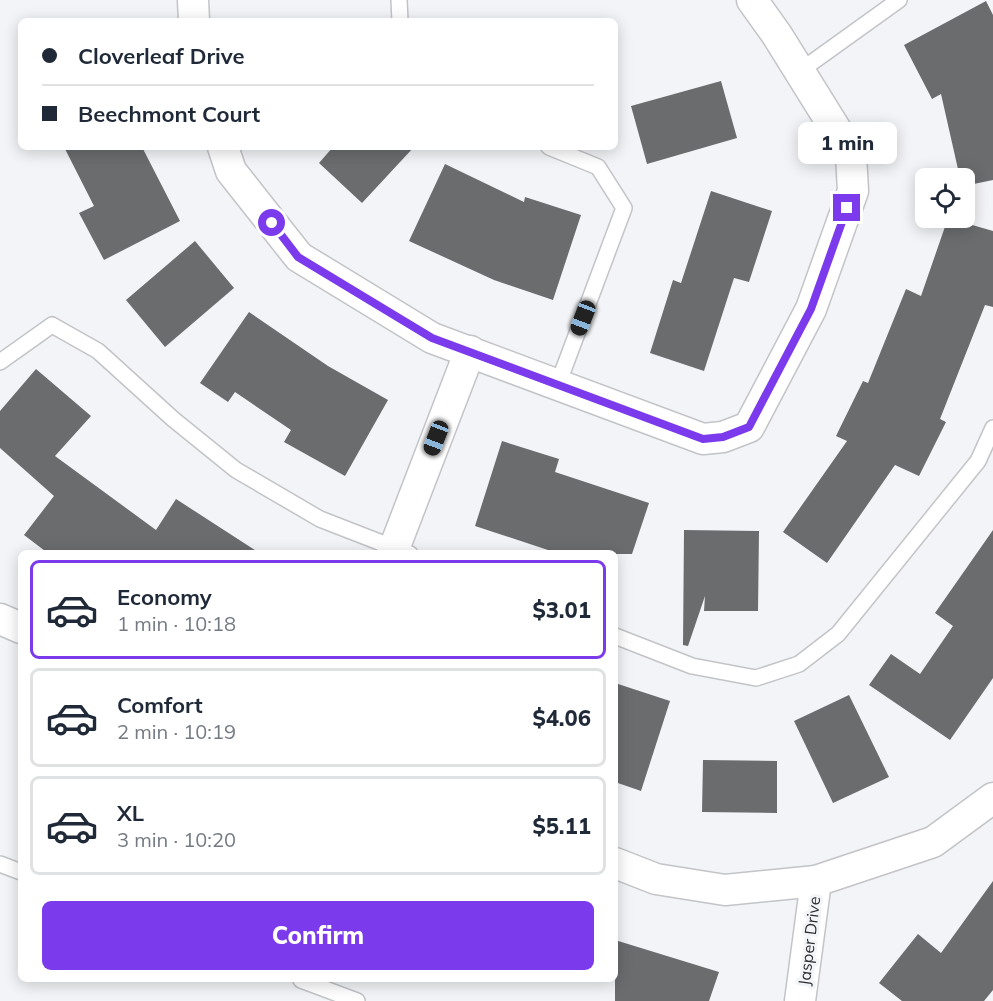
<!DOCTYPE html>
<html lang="en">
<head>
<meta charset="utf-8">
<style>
  :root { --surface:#fff; --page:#f2f2f3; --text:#1f2937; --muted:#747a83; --line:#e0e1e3; --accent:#7c3aed }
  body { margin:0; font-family:Mulish,sans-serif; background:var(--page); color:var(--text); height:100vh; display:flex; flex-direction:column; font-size:22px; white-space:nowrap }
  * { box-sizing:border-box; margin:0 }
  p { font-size:20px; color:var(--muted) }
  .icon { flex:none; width:33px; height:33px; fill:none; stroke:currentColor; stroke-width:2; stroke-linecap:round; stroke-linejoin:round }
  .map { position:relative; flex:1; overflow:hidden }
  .panel { position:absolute; left:18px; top:550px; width:600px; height:432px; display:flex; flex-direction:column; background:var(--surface); border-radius:9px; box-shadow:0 3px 15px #0003 }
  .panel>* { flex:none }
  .hud { position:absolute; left:18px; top:18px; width:600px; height:132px; border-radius:9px; box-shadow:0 3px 15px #0003; display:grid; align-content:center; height:132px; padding:0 24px; background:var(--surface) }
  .controls { position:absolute; left:915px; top:168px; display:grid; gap:12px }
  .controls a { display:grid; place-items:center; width:60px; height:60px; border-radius:9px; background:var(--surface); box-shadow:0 3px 15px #0003; font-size:30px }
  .end { position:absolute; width:27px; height:27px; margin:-14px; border:8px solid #7c3aed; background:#fff; box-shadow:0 0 0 3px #fff }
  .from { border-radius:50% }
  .bubble { position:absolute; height:42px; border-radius:9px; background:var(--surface); box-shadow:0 3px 15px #0003; font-size:20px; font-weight:800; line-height:42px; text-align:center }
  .car { position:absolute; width:18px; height:36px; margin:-18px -9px; border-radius:8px; box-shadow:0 0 4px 2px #0007; background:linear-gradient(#222 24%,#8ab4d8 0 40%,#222 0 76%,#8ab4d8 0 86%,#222 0) }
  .hud b { display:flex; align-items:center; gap:21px; height:57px; font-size:22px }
  .hud b+b { border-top:2px solid var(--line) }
  .hud i { width:15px; height:15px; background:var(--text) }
  ul { padding:10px 0 0; list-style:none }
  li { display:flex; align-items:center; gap:18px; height:99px; margin:0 12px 9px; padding:0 12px; border:3px solid var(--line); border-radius:9px }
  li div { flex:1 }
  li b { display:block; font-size:22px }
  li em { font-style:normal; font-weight:800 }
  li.active { border-color:var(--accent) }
  li>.icon { width:54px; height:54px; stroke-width:1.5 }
  .button { display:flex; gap:12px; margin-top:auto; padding:12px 24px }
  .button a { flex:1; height:69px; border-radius:9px; background:var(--accent); color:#fff; font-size:24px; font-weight:800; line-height:69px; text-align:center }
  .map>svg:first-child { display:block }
  .building { fill:#6b6c6e }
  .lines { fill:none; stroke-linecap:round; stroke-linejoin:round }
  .lane-casing { stroke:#c3c4c7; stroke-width:18 }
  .street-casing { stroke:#c3c4c7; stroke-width:33 }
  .lane { stroke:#fff; stroke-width:15 }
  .street { stroke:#fff; stroke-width:30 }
  .route { stroke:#7c3aed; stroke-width:8 }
  .labels { text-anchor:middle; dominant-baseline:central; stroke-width:6; stroke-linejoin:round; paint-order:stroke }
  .street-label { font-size:16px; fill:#2a2b2c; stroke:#f3f4f7 }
</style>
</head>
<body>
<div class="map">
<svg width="993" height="1001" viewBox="0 0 993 1001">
  <rect width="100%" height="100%" fill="#f3f4f7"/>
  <g class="building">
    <polygon points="986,1 993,15 993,180 964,186 964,178 960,178 941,94 932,99 904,45"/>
    <polygon points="721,81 737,138 647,164 631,106"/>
    <polygon points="64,147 142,147 180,221 104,260 79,213 94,206"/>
    <polygon points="333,147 414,147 362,203 319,163"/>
    <polygon points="445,164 524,202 525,197 581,215 553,300 494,280 409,241"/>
    <polygon points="711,191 772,211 749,282 734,278 704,371 650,353 673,280 681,283"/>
    <polygon points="948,218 993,231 993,307 985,305 940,419 946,422 919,476 895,465 827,563 783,532 847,441 836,436 863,381 868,383 906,289 921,296"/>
    <polygon points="195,241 234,288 165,347 126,300"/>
    <polygon points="249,312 328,366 388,400 345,476 284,442 291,430 235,392 228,402 200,383"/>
    <polygon points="36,369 91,416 55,456 156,530 176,499 261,554 49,554 24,535 54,496 0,448 0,411"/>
    <polygon points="502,441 559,459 555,472 649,503 632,554 560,554 475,526"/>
    <polygon points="684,530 759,531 758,611 704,611 705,596 688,646 683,645"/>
    <polygon points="993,530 993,678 950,740 869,685 891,654 920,674 953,626 935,613"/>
    <polygon points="615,683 670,701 641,791 615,782"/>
    <polygon points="849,695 889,777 833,803 794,721"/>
    <polygon points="703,760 777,761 777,813 702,812"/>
    <polygon points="993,881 993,990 984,1001 902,1001 879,983 918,934 941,953"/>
    <polygon points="615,940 719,972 709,1001 615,1001"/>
  </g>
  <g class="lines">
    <defs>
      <g id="lane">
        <polyline points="399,0 400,21"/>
        <polyline points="800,71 899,0"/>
        <polyline points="549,147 598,167 624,208 558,384"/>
        <polyline points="0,362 52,325 98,351 173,419 236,470 320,519 410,554"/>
        <polyline points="615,636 692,666 756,678 799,664 838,634 978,461 993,428"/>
        <polyline points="0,864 21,872"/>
        <polyline points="301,980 357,1001"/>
      </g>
      <g id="street">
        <polyline points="193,0 194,21"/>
        <polyline points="223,147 231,171 299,257 432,338 703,439 723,437 749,427 811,309 853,191 851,154 777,35 752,0"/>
        <polyline points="392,554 470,351"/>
        <polyline points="0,619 21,628"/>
        <polyline points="615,863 656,879 725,890 816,881 933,842 993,798"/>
        <polyline points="800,1001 816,881"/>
      </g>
    </defs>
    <use href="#lane" class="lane-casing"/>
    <use href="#street" class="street-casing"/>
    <use href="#lane" class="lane"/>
    <use href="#street" class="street"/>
  </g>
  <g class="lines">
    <polyline class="route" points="272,223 298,257 432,338 703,439 723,437 749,427 811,309 847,208"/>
  </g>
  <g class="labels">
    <g class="street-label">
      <text transform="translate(809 941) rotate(-83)">Jasper Drive</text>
    </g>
  </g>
</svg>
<div class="controls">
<a><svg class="icon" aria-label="locate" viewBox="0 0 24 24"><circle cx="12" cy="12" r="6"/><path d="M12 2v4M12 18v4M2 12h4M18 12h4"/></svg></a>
</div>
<i class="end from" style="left:272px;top:223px"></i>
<i class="end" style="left:847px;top:208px"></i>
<div class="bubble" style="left:798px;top:122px;width:99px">1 min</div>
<i class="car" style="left:583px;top:318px;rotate:201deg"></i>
<i class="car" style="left:436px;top:438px;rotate:201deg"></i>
<div class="hud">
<b><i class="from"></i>Cloverleaf Drive</b>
<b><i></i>Beechmont Court</b>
</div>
<section class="panel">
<ul>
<li class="active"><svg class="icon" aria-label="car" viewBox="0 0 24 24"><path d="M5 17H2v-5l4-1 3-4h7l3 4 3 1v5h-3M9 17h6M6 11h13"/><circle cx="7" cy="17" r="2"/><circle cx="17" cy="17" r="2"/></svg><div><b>Economy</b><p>1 min · 10:18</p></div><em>$3.01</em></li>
<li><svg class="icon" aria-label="car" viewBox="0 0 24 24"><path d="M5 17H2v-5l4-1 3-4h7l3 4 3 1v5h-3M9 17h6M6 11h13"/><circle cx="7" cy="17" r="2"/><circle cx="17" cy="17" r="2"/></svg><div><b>Comfort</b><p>2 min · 10:19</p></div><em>$4.06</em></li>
<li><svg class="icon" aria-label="car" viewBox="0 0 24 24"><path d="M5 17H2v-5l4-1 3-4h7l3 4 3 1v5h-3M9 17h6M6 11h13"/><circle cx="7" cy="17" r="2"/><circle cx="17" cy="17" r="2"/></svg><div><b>XL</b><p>3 min · 10:20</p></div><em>$5.11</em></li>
</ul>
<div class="button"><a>Confirm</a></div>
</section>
</div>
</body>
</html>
